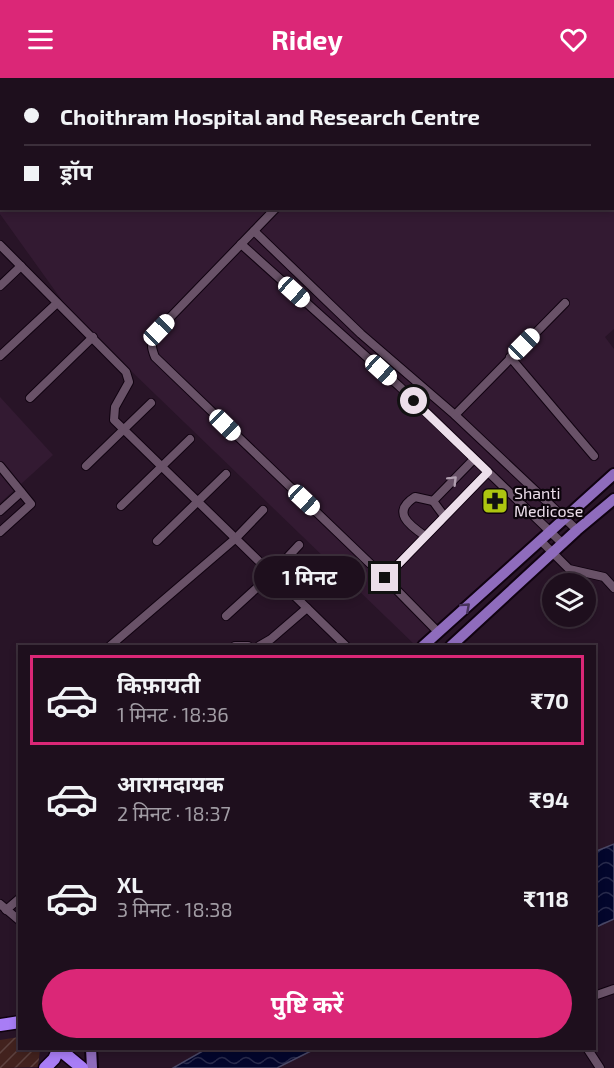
<!DOCTYPE html>
<html lang="hi">
<head>
<meta charset="utf-8">
<style>
  :root { --surface:#1e0f1d; --page:#2b1d2a; --text:#f1f3f6; --muted:#a19ca4; --line:#3c2f3b; --accent:#db2777 }
  body { margin:0; font-family:"Exo 2","Noto Sans Devanagari",sans-serif; background:var(--page); color:var(--text); height:100vh; display:flex; flex-direction:column; font-size:22px; white-space:nowrap }
  * { box-sizing:border-box; margin:0 }
  p { font-size:20px; color:var(--muted) }
  .icon { flex:none; width:33px; height:33px; fill:none; stroke:currentColor; stroke-width:2; stroke-linecap:round; stroke-linejoin:round }
  .map { position:relative; flex:1; overflow:hidden }
  .details { position:absolute; left:18px; top:567px; width:578px; height:405px; display:flex; flex-direction:column; background:var(--surface); border-radius:0px; box-shadow:0 3px 9px #0003,0 0 0 2px var(--line) }
  .details>* { flex:none }
  .top-card { position:absolute; left:0px; top:0px; width:615px; height:132px; box-shadow:0 3px 9px #0003,0 0 0 2px var(--line); display:grid; align-content:center; height:132px; padding:0 24px; background:var(--surface) }
  .tools { position:absolute; left:542px; top:495px; display:grid; gap:12px }
  .tools a { display:grid; place-items:center; width:54px; height:54px; border-radius:50%; background:var(--surface); box-shadow:0 3px 9px #0003,0 0 0 2px var(--line); font-size:30px }
  .end { position:absolute; width:27px; height:27px; margin:-14px; border:8px solid #ecdeea; background:#111; box-shadow:0 0 0 3px #111 }
  .from { border-radius:50% }
  .bubble { position:absolute; height:42px; border-radius:21px; background:var(--surface); box-shadow:0 3px 9px #0003,0 0 0 2px var(--line); font-size:20px; font-weight:700; line-height:42px; text-align:center }
  .car { position:absolute; width:18px; height:36px; margin:-18px -9px; border-radius:8px; box-shadow:0 0 4px 2px #0007; background:linear-gradient(#fff 24%,#345 0 40%,#fff 0 76%,#345 0 86%,#fff 0) }
  .top-card b { display:flex; align-items:center; gap:21px; height:57px; font-size:22px }
  .top-card b+b { border-top:2px solid var(--line) }
  .top-card i { width:15px; height:15px; background:var(--text) }
  ul { padding:10px 0 0; list-style:none }
  li { display:flex; align-items:center; gap:18px; height:90px; margin:0 12px 9px; padding:0 12px; border:3px solid transparent; border-radius:0px }
  li div { flex:1 }
  li b { display:block; font-size:22px }
  li em { font-style:normal; font-weight:700 }
  li.selected { border-color:var(--accent) }
  li>.icon { width:54px; height:54px; stroke-width:1.5 }
  .action { display:flex; gap:12px; margin-top:auto; padding:12px 24px }
  .action a { flex:1; height:69px; border-radius:36px; background:var(--accent); color:#fff; font-size:24px; font-weight:700; line-height:69px; text-align:center }
  header { display:flex; justify-content:space-between; align-items:center; height:78px; padding:0 24px; background:var(--accent); color:#fff; font-size:27px; font-weight:700 }
  .map>svg:first-child { display:block }
  .built { fill:#331a32 }
  .garden { fill:url(#garden-furrows) }
  .water { fill:url(#water-waves); stroke:#494765; stroke-width:1.5 }
  .lines { fill:none; stroke-linecap:round; stroke-linejoin:round }
  .minor-casing { stroke:#100210; stroke-width:10 }
  .major-casing { stroke:#100210; stroke-width:14 }
  .highway-casing { stroke:#100210; stroke-width:15 }
  .minor { stroke:#695268; stroke-width:8 }
  .major { stroke:#8f6cbd; stroke-width:10 }
  .highway { stroke:#a87df5; stroke-width:12 }
  .oneway { stroke:#b19fb0 }
  .oneway2 { stroke:#47335b }
  .route { stroke:#ecdeea; stroke-width:8 }
  .labels { text-anchor:middle; dominant-baseline:central; stroke-width:4.5; stroke-linejoin:round; paint-order:stroke }
  .poi-label { font-size:16px; fill:#ecdeea; stroke:#0c040b; text-anchor:start }
</style>
</head>
<body>
<header><svg class="icon" aria-label="menu" viewBox="0 0 24 24"><path d="M4 6h16M4 12h16M4 18h16"/></svg>Ridey<svg class="icon" aria-label="heart" viewBox="0 0 24 24"><path d="M12 20l-8-8c-3-5 5-10 8-4 3-6 11-1 8 4z"/></svg></header>
<div class="map">
<svg width="614" height="990" viewBox="0 0 614 990">
  <defs>
    <pattern id="garden-furrows" width="10" height="10" patternUnits="userSpaceOnUse" patternTransform="scale(1.5)"><rect width="10" height="10" fill="#42221e"/><path d="M-1 1l2-2M0 10L10 0M9 11l2-2" fill="none" stroke="#5d423f"/></pattern>
    <pattern id="water-waves" width="16" height="10" patternUnits="userSpaceOnUse" patternTransform="scale(1.5)"><rect width="16" height="10" fill="#03062c"/><path d="M0 5q4-4 8 0t8 0" fill="none" stroke="#282a4b"/></pattern>
  </defs>
  <rect width="100%" height="100%" fill="#281427"/>
  <g class="built">
    <polygon points="110,0 553,0 555,1 107,1"/>
    <polygon points="614,67 614,251 605,259 614,271 614,389 415,567 71,235 0,136 1,72 2,130 614,130"/>
    <polygon points="0,319 53,377 0,425"/>
  </g>
  <polygon class="garden" points="19,959 20,970 40,971 38,989 0,990 0,962"/>
  <g class="water">
    <polygon points="614,766 614,841 594,850 594,774"/>
    <polygon points="208,970 315,970 315,971 277,990 173,990"/>
  </g>
  <g class="lines">
    <defs>
      <g id="minor">
        <polyline points="576,0 578,2"/>
        <polyline points="614,4 614,3"/>
        <path d="M 276,130 L 158,252 C 151,263 150,267 155,279 L 385,500 L 488,394"/>
        <polyline points="254,153 361,256 455,337 577,452"/>
        <polyline points="241,166 399,308 563,466"/>
        <polyline points="0,167 126,294 129,304 115,329 114,342 346,568"/>
        <polyline points="0,208 21,188"/>
        <polyline points="0,278 57,225"/>
        <polyline points="510,279 594,378"/>
        <polyline points="30,320 93,259"/>
        <polyline points="455,337 565,225"/>
        <polyline points="0,388 31,426 0,454"/>
        <polyline points="86,388 151,325"/>
        <polyline points="433,423 444,438"/>
        <polyline points="121,428 190,361"/>
        <polyline points="0,433 21,414"/>
        <path d="M 425,458 C 409,447 391,434 415,419 L 433,423 L 474,381"/>
        <polyline points="540,462 569,491 604,499 614,510"/>
        <polyline points="157,463 226,396"/>
        <polyline points="385,500 438,554"/>
        <polyline points="226,538 272,496 299,467"/>
        <polyline points="110,568 236,460 263,432"/>
        <polyline points="235,568 248,568"/>
        <polyline points="259,568 271,561 307,530"/>
        <polyline points="0,826 20,843"/>
        <polyline points="6,832 20,820"/>
        <polyline points="594,918 614,911"/>
        <polyline points="587,970 600,990"/>
      </g>
      <g id="major">
        <polyline points="423,568 614,396"/>
        <polyline points="451,568 577,452 614,421"/>
        <polyline points="91,970 92,990"/>
      </g>
      <g id="highway">
        <polyline points="0,947 20,944"/>
        <polyline points="59,971 82,990"/>
        <polyline points="45,990 54,981 59,970"/>
      </g>
    </defs>
    <use href="#minor" class="minor-casing"/>
    <use href="#major" class="major-casing"/>
    <use href="#highway" class="highway-casing"/>
    <use href="#minor" class="minor"/>
    <use href="#major" class="major"/>
    <use href="#highway" class="highway"/>
  </g>
  <defs><path id="oneway-chevron" d="M-2-3.5L2.5 0L-2 3.5" fill="none" stroke-width="1.6" stroke-linecap="round" stroke-linejoin="round" transform="scale(1.5)"/></defs>
  <use class="oneway" href="#oneway-chevron" transform="translate(453 402) rotate(-45)"/>
  <use class="oneway2" href="#oneway-chevron" transform="translate(466 529) rotate(-42)"/>
  <g class="lines">
    <polyline class="route" points="385,500 488,394 414,323"/>
  </g>
  <defs>
    <symbol id="pharmacy-square" viewBox="-11 -11 22 22"><rect x="-9" y="-9" width="18" height="18" rx="4" fill="#adc610" stroke="#0c040b"/><path d="M-2-6h4v4h4v4h-4v4h-4v-4h-4v-4h4Z" fill="#111"/></symbol>
  </defs>
  <g fill-rule="evenodd">
    <use href="#pharmacy-square" x="480" y="408" width="30" height="30"/>
  </g>
  <g class="labels">
    <g class="poi-label">
      <text x="514" y="414">Shanti<tspan x="514" dy="18">Medicose</tspan></text>
    </g>
  </g>
</svg>
<div class="tools">
<a><svg class="icon" aria-label="layers" viewBox="0 0 24 24"><path d="M12 4l9 5-9 5-9-5zM3 14l9 5 9-5"/></svg></a>
</div>
<i class="end from" style="left:414px;top:323px"></i>
<i class="end" style="left:385px;top:500px"></i>
<div class="bubble" style="left:254px;top:478px;width:111px">1 मिनट</div>
<i class="car" style="left:294px;top:214px;rotate:132deg"></i>
<i class="car" style="left:159px;top:252px;rotate:44deg"></i>
<i class="car" style="left:524px;top:266px;rotate:45deg"></i>
<i class="car" style="left:381px;top:292px;rotate:132deg"></i>
<i class="car" style="left:225px;top:347px;rotate:134deg"></i>
<i class="car" style="left:304px;top:422px;rotate:133deg"></i>
<div class="top-card">
<b><i class="from"></i>Choithram Hospital and Research Centre</b>
<b><i></i>ड्रॉप</b>
</div>
<section class="details">
<ul>
<li class="selected"><svg class="icon" aria-label="car" viewBox="0 0 24 24"><path d="M5 17H2v-5l4-1 3-4h7l3 4 3 1v5h-3M9 17h6M6 11h13"/><circle cx="7" cy="17" r="2"/><circle cx="17" cy="17" r="2"/></svg><div><b>किफ़ायती</b><p>1 मिनट · 18:36</p></div><em>₹70</em></li>
<li><svg class="icon" aria-label="car" viewBox="0 0 24 24"><path d="M5 17H2v-5l4-1 3-4h7l3 4 3 1v5h-3M9 17h6M6 11h13"/><circle cx="7" cy="17" r="2"/><circle cx="17" cy="17" r="2"/></svg><div><b>आरामदायक</b><p>2 मिनट · 18:37</p></div><em>₹94</em></li>
<li><svg class="icon" aria-label="car" viewBox="0 0 24 24"><path d="M5 17H2v-5l4-1 3-4h7l3 4 3 1v5h-3M9 17h6M6 11h13"/><circle cx="7" cy="17" r="2"/><circle cx="17" cy="17" r="2"/></svg><div><b>XL</b><p>3 मिनट · 18:38</p></div><em>₹118</em></li>
</ul>
<div class="action"><a>पुष्टि करें</a></div>
</section>
</div>
</body>
</html>
